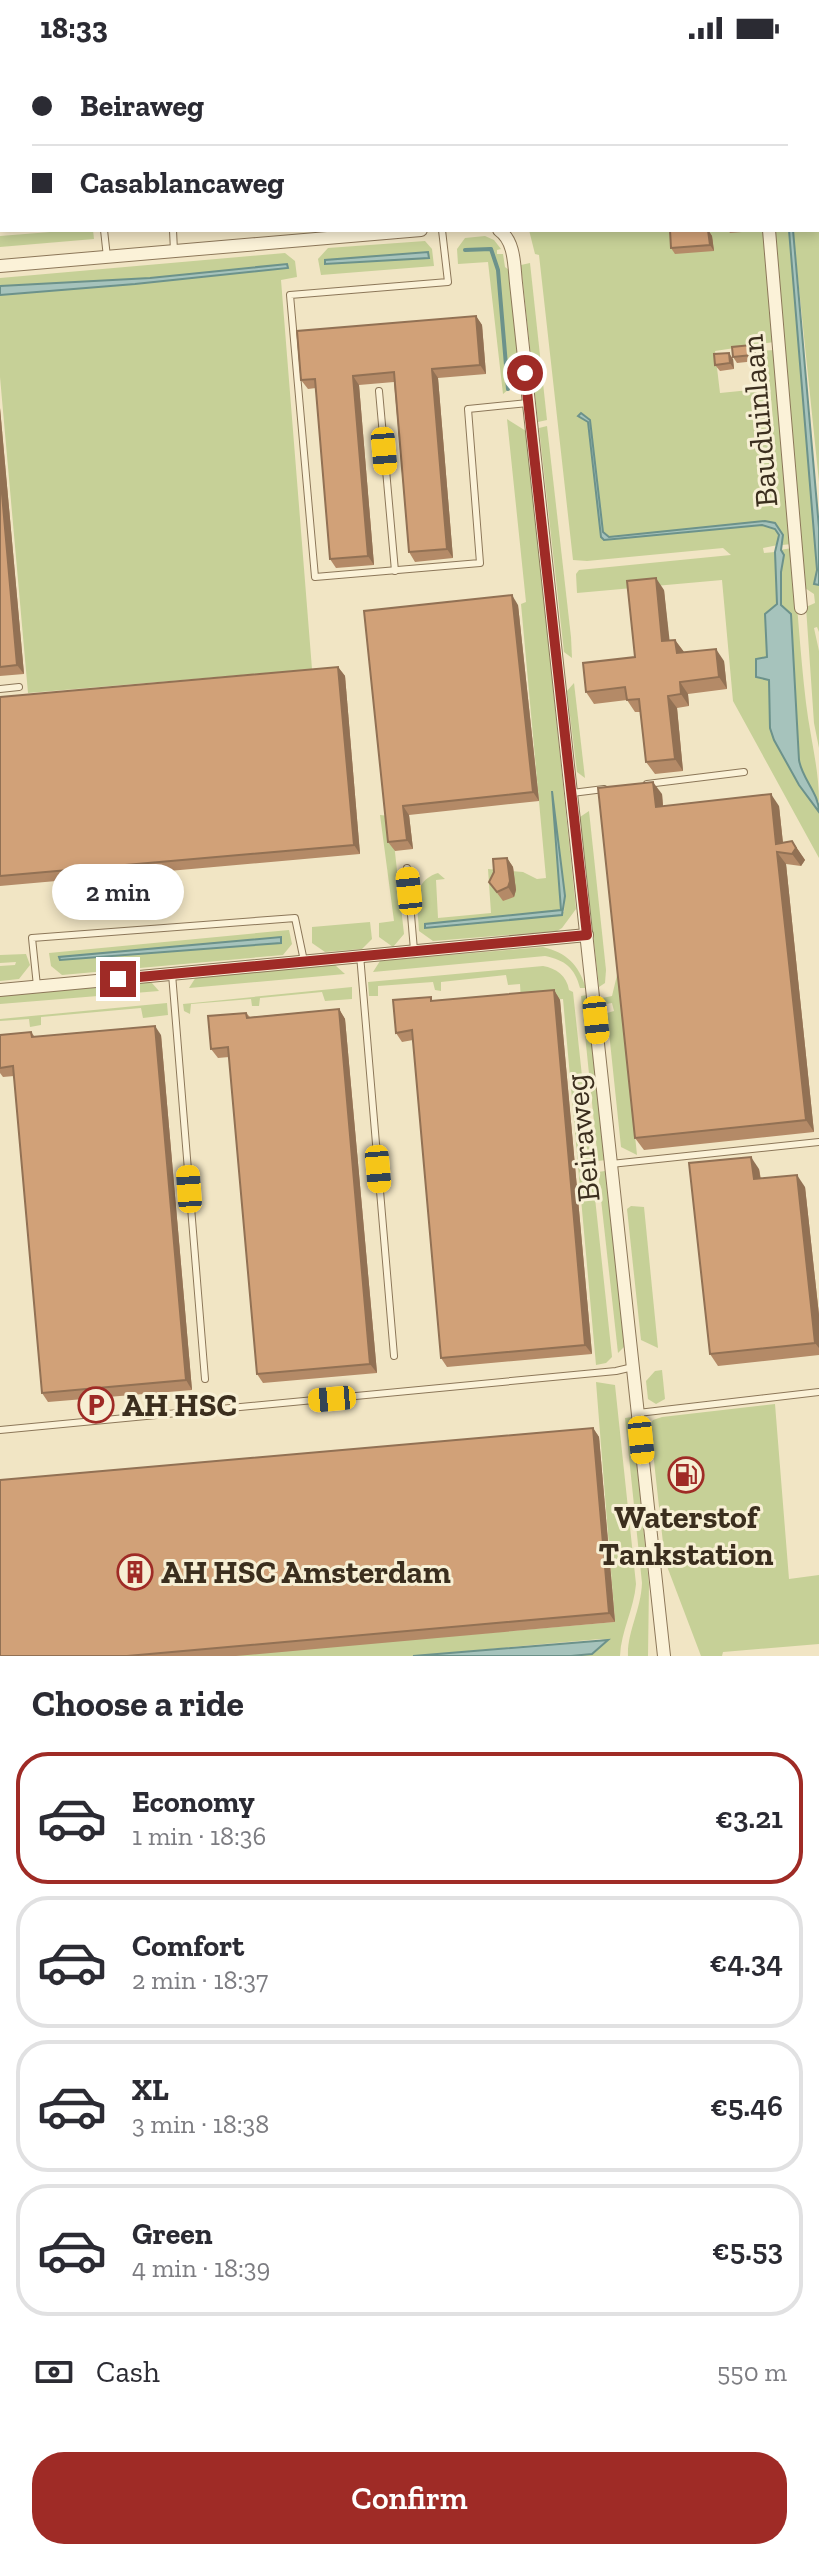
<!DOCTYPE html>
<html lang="en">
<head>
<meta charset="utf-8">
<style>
  :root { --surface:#fff; --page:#f7f7f7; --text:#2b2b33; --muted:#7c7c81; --line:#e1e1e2; --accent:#9f2b26 }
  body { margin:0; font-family:"Zilla Slab",serif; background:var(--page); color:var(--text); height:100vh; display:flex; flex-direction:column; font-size:30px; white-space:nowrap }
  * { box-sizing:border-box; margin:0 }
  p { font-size:26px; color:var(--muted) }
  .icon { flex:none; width:44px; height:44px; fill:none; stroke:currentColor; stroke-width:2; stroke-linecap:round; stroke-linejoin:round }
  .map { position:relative; height:1600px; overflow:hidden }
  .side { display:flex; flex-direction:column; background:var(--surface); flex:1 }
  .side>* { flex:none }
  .guide { position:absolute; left:0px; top:0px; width:820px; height:176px; box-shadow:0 4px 12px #0003; display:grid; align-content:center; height:176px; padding:0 32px; background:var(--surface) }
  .end { position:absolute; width:36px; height:36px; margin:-18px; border:10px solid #9f2b26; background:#fff; box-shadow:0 0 0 4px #fff }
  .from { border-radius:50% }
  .bubble { position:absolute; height:56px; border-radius:28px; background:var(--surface); box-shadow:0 4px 12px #0003; font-size:26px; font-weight:600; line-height:56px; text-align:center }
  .car { position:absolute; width:24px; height:48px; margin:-24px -12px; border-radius:10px; box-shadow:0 0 6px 2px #0007; background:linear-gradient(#f5c518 24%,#345 0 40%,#f5c518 0 76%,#345 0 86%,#f5c518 0) }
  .guide b { display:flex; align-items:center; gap:28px; height:76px; font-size:30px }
  .guide b+b { border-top:2px solid var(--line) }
  .guide i { width:20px; height:20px; background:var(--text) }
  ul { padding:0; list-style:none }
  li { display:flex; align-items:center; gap:24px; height:132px; margin:0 16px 12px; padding:0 16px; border:4px solid var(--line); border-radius:32px }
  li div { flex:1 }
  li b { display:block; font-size:30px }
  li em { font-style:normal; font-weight:600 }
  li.current { border-color:var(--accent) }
  li>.icon { width:72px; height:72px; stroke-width:1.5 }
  h2 { padding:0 32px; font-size:36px; line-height:96px }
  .pay { display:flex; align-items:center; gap:20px; height:88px; padding:0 32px; font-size:30px }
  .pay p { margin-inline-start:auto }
  .action { display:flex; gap:16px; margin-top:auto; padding:16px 32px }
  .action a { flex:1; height:92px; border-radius:32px; background:var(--accent); color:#fff; font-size:32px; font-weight:600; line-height:92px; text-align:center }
  .status { display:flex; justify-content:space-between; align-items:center; height:56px; padding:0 40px; background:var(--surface); direction:ltr }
  .status svg { height:22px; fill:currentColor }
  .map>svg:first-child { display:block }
  .green { fill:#c6d097; fill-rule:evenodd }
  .water { fill:#a6c3bc; stroke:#6c928b; stroke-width:2 }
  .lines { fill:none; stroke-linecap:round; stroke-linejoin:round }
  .stream { stroke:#6c928b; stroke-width:4 }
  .lane-casing { stroke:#8c7759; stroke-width:8 }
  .street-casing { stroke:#8c7759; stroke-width:14 }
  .lane { stroke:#fbf2d8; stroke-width:6 }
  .street { stroke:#fbf2d8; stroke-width:12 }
  .wall { fill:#b48a67 }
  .shaded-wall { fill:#927154 }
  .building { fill:#d1a178; stroke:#927154; stroke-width:2 }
  .route { stroke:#9f2b26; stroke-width:10 }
  .labels { text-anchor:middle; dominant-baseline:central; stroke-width:6; stroke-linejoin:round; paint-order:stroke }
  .street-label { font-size:32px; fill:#3b2e1e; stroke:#f7efd4 }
  .poi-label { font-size:32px; font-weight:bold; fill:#3b2e1e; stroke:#f7efd4; text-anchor:start }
</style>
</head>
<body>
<div class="status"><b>18:33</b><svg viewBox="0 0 49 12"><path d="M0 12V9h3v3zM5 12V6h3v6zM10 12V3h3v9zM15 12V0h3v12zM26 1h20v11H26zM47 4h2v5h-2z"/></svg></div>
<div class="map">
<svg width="819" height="1600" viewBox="0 0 819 1600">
  <rect width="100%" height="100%" fill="#f1e5c4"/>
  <g class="green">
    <polygon points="159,0 819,0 819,426 793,174 818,174 818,2"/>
    <polygon points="75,174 93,174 94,183 0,191 0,180"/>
    <polygon points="529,174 765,174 774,286 715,295 720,337 760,333 758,295 775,294 772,174 789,174 817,514 814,528 819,529 819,576 817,571 814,572 819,595 819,692 814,667 806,551 815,547 814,538 805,532 792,488 782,489 783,479 765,465 609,481 603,476 588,366 601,481 604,484 762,469 775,473 779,479 778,489 763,492 764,497 775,496 778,537 769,623 770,672 799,729 819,756 819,802 733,645 722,524 577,537 576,518 579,514 731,499 723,492 587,505 573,504 539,199 535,198"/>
    <polygon points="485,180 494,184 501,193 497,194 497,198 503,198 505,211 509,214 521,323 503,338 488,206 458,208 457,193 465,182"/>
    <path d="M 425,185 L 432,193 L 434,210 L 321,219 L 318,203 L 328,192 ZM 427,196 L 428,202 L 326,208 L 325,205 Z"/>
    <polygon points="285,197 295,205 297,221 281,224 312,613 28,637 0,321 0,239 135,228 287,212 287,208 150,222 0,230 0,222"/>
    <polygon points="530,207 547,364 538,366 521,209"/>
    <path d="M 507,363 L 526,375 L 576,853 L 562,872 L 557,875 L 433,885 L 419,875 C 418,851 410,826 438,817 L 445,823 L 436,824 L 438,862 L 491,857 L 488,813 L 523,816 L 537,823 L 546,822 L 521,548 L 526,546 ZM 552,735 L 565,840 L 564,856 L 424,870 L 425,868 L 561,855 Z"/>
    <polygon points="547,370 571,581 572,602 564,596 539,372"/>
    <path d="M 792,492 C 797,543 800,596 806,647 C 810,681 819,712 819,746 L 800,715 L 786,553 L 781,550 L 781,516 L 784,499 L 780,494 Z"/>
    <polygon points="574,627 585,722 577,716 567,635"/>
    <polygon points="589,755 606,914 605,927 599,931 580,761"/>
    <polygon points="380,759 391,760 404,878 393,891 379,881 379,867 394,865"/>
    <polygon points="370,866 372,883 362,893 325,896 312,887 312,871"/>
    <polygon points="289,874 292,888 283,899 62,919 51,910 49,897"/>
    <path d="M 543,891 C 567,897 578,908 586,932 L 580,932 C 575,912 565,904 545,900 L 373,916 L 380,905 Z"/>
    <polygon points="26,898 30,909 19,923 0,925 0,910 15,909 16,906 0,907 0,899"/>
    <polygon points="335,909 345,918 189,932 196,921"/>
    <path d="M 543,910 C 556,912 567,920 569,934 L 573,936 L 612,1301 L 606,1307 L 596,1309 L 563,943 L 521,946 L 520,928 L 508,929 L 506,919 L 441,926 L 441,935 L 435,934 L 433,926 L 378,930 L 378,940 L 369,940 L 368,926 Z"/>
    <polygon points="618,915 637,1099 621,1091 607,957 614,955 612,947 606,948 602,942 612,940"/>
    <polygon points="151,926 159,935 0,948 0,939"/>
    <polygon points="352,931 352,943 325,945 322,936 260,942 259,950 252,950 251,943 191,948 190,958 184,955 183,948"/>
    <polygon points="587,939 606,1104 598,1105 581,940"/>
    <polygon points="167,947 168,959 143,962 141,952 41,961 41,969 30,971 29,963 0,965 0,963"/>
    <polygon points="605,1115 625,1290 618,1297 598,1116"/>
    <polygon points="631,1150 644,1151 658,1292 641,1284 627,1153"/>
    <polygon points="662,1314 665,1343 656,1348 648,1343 646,1325 655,1315"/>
    <path d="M 596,1326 L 615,1329 L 636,1528 C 634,1553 621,1575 620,1600 L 571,1600 L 592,1598 L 607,1584 L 600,1583 L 413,1600 L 220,1600 L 615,1566 Z"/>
    <polygon points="775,1348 789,1523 819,1519 819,1588 723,1596 722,1600 701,1600 665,1505 650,1369 653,1364 662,1361"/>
    <path d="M 632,1361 L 649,1528 L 648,1600 L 628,1600 C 627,1576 641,1554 642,1527 L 625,1362 Z"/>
  </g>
  <g class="water">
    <polygon points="789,174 793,174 819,472 819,529 814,528 817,514"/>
    <polygon points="428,196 429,202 325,208 325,204"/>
    <polygon points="287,208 288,212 135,228 0,239 0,230 150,222"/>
    <path d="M 581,357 L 590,364 L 603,476 L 609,481 L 765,465 L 775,467 L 783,479 L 781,494 L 784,499 L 781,516 L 781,549 L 791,558 L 799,704 C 802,723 819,737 819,756 L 799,729 L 774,684 L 770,672 L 769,624 L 756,621 L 756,603 L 767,601 L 765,558 L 777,548 L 775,496 L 779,479 L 775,473 L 762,469 L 604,484 L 601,481 L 588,366 L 578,360 Z"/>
    <polygon points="552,735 565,840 562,859 425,872 425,868 561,854"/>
    <polygon points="281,881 281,887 60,904 59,901"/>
    <polygon points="608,1584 592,1598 571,1600 413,1600"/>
  </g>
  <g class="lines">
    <polyline class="stream" points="465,194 491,193 498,214 508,333"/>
    <defs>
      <g id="lane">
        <polyline points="111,0 111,2"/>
        <polyline points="0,165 2,165"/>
        <polyline points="104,174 107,201"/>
        <polyline points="173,174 174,195"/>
        <polyline points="442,174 448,226 290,239 315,521 480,507 468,353 528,347"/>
        <polyline points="379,335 395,515"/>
        <polyline points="0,633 19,631"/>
        <polyline points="647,728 744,716"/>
        <polyline points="572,737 604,733"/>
        <polyline points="407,812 414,894"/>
        <polyline points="360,899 394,1300"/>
        <polyline points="172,918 205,1323"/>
        <polyline points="37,930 32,882 295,862 304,905"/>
        <polyline points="611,1108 819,1086"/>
        <polyline points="638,1357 819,1336"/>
        <polyline points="0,1374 616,1315 633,1311"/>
      </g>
      <g id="street">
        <polyline points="753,0 754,2"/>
        <path d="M 499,174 C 515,185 514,209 516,227 L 664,1600"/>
        <polyline points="769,174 801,552"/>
        <polyline points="0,210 421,174"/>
        <polyline points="0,934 587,879"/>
      </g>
    </defs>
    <use href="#lane" class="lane-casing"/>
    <use href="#street" class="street-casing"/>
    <use href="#lane" class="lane"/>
    <use href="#street" class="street"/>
  </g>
  <g class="wall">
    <polygon points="683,0 700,0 701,2 684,2"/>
    <polygon points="708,174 712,180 714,195 675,198 671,192"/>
    <polygon points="728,174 742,174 742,176 730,177"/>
    <polygon points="476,260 482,269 486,318 438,322 453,502 415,506 409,496 394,326 359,329 374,509 336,512 330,503 316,332 308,333 301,324"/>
    <polygon points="756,295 756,305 737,307 733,301"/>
    <polygon points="733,303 734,313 720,315 715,309"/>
    <polygon points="0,352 24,618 0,620"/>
    <polygon points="664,534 669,585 675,584 684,596 724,605 727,633 688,638 689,650 677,652 683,715 655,718 646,706 641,656 635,656 627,644 594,648 586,636 635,601"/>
    <polygon points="518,549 539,745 409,759 413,793 395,795 388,786 364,555"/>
    <polygon points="338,611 345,620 360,798 0,830 0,641"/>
    <polygon points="662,738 663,750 779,750 783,787 792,785 805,804 801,810 786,808 814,1076 644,1094 635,1082"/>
    <polygon points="507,802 513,811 516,834 514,841 503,845 489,826"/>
    <polygon points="554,934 560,944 592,1298 447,1311 441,1302 413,984 402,986 396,977 434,945"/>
    <polygon points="339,953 345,963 377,1317 263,1327 257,1318 229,1001 218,1002 211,993 246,957 250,961"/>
    <polygon points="31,976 35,981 161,979 192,1334 48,1346 42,1337 14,1020 3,1021 0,1017 0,979"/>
    <polygon points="759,1113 761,1123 805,1131 819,1259 819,1299 718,1310 710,1298"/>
    <polygon points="593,1372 599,1381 615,1566 236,1600 0,1600"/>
  </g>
  <g class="shaded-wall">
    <polygon points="708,174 712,180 714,195 710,189"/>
    <polygon points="476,260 482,269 486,318 480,309"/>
    <polygon points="751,289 756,295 756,305 752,299"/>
    <polygon points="729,297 733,303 734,313 730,307"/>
    <polygon points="432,313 438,322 453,502 447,493"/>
    <polygon points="353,320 359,329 374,509 368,500"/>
    <polygon points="0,352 24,618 17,609 0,415"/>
    <polygon points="656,522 664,534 671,597 662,585"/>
    <polygon points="512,539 518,549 539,745 533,736"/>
    <polygon points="675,584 684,596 677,597"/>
    <polygon points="716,593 724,605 727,633 719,621"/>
    <polygon points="338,611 345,620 360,798 354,789"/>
    <polygon points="680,626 688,638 689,650 681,638"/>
    <polygon points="668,640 677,652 683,715 675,703"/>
    <polygon points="653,726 662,738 664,763 656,751"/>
    <polygon points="771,738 779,750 784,797 776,788"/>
    <polygon points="403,750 409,759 413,793 407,784"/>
    <polygon points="792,785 805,804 801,810 792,798"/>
    <polygon points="777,796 786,808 814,1076 806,1064"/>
    <polygon points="507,802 513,811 516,834 514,841 508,831"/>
    <polygon points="554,934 560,944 592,1298 585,1289"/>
    <polygon points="339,953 345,963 377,1317 370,1308"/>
    <polygon points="155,970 161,979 192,1334 186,1324"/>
    <polygon points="751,1101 759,1113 762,1135 754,1123"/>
    <polygon points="797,1119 805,1131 819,1259 819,1292 815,1287"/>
    <polygon points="593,1372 599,1381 615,1566 609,1557"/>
  </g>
  <g class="building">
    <polygon points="0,0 95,0 95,2 2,2 2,104 0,104"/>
    <polygon points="670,174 708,174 710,189 671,192"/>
    <polygon points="476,260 480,309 432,313 447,493 409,496 394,316 353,320 368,500 330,503 315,323 301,324 297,275"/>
    <polygon points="751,289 752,299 733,301 732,291"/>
    <polygon points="729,297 730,307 715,309 714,298"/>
    <polygon points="0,415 17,609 0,611"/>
    <polygon points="656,522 662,585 675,584 677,597 716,593 719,621 680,626 681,638 668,640 675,703 646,706 639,643 627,644 625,631 586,636 583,607 635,601 627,525"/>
    <polygon points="512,539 533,736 403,750 407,784 388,786 364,555"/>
    <polygon points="338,611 354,789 0,820 0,641"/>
    <polygon points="653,726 656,751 771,738 776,788 792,785 796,792 792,798 777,796 806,1064 635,1082 598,732"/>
    <polygon points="507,802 510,825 508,831 497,836 489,826 494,816 493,803"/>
    <polygon points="554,934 585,1289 441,1302 412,974 396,977 393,944 431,941 431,945"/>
    <polygon points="339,953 370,1308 257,1318 228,991 211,993 208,960 246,957 247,962"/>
    <polygon points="155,970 186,1324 42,1337 13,1010 0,1012 0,979 31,976 32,981"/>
    <polygon points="751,1101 754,1123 797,1119 815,1287 710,1298 689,1107"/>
    <polygon points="593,1372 609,1557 127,1600 0,1600 0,1424"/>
  </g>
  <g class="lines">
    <polyline class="route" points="118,923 587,879 525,317"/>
  </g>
  <defs>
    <symbol id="parking-ring" viewBox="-11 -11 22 22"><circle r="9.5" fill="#f7efd4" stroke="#9f2b26" stroke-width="1.5"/><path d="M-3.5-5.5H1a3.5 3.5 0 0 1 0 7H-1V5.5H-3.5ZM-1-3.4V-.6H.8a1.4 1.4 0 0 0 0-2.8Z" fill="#9f2b26"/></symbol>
    <symbol id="fuel-ring" viewBox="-11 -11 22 22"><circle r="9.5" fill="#f7efd4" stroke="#9f2b26" stroke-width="1.5"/><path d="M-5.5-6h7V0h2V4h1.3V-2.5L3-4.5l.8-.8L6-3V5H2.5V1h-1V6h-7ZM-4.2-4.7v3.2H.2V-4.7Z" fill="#9f2b26"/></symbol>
    <symbol id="building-ring" viewBox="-11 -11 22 22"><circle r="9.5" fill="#f7efd4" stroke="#9f2b26" stroke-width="1.5"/><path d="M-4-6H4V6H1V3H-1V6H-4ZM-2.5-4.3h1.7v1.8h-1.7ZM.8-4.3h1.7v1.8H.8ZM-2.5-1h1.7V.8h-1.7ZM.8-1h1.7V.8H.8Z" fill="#9f2b26"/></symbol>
  </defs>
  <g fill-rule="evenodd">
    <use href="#parking-ring" x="76" y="1329" width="40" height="40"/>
    <use href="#fuel-ring" x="666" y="1399" width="40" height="40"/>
    <use href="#building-ring" x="115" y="1496" width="40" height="40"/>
  </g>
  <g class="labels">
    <g class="street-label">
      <text transform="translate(759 365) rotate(-95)">Bauduinlaan</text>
      <text transform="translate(582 1082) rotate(-96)">Beiraweg</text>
    </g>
    <g class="poi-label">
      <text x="122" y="1349">AH HSC</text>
      <text x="686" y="1461" text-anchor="middle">Waterstof<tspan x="686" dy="37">Tankstation</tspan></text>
      <text x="161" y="1516">AH HSC Amsterdam</text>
    </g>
  </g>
</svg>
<i class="end from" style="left:525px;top:317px"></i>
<i class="end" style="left:118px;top:923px"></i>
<div class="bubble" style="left:52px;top:808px;width:132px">2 min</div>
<i class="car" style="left:384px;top:395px;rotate:175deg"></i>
<i class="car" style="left:409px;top:835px;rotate:354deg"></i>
<i class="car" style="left:596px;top:964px;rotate:174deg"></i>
<i class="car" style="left:378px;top:1113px;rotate:175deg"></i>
<i class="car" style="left:189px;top:1133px;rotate:356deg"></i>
<i class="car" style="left:332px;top:1343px;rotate:265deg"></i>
<i class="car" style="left:641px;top:1384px;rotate:174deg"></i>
<div class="guide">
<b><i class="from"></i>Beiraweg</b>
<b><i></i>Casablancaweg</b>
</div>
</div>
<section class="side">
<h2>Choose a ride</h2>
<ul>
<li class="current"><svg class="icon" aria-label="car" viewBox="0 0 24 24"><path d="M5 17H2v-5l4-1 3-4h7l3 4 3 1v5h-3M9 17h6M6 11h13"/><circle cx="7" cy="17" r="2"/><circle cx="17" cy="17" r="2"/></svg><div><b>Economy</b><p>1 min · 18:36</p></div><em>€3.21</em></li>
<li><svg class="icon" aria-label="car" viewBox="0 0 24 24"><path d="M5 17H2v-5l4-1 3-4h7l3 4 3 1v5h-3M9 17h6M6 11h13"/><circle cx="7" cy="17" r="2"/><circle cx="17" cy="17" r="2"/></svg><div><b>Comfort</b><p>2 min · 18:37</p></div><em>€4.34</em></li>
<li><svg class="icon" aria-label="car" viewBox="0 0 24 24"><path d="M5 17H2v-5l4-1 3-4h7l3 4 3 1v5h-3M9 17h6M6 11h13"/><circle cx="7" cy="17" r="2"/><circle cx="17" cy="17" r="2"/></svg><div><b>XL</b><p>3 min · 18:38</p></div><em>€5.46</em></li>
<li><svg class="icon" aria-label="car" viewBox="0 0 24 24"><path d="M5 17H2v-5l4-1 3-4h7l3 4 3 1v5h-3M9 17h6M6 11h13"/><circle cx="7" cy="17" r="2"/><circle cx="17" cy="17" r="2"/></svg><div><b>Green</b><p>4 min · 18:39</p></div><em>€5.53</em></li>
</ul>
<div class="pay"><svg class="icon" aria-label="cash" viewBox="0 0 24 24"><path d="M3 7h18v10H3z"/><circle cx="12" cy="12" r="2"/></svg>Cash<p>550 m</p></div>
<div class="action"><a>Confirm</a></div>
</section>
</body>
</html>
